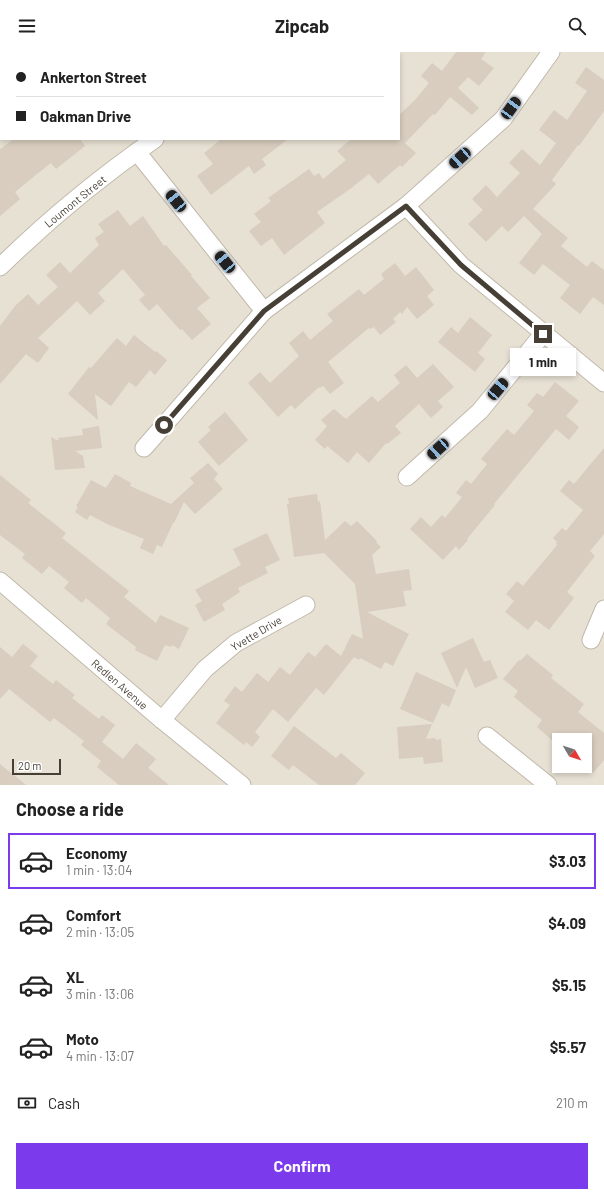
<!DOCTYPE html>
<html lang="en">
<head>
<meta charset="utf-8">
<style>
  :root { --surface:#fff; --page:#f6f6f6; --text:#222; --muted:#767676; --line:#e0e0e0; --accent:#7c3aed }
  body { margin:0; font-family:Barlow,sans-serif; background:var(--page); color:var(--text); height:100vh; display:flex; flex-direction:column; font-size:15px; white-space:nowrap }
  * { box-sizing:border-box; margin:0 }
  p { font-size:13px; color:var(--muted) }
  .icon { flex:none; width:22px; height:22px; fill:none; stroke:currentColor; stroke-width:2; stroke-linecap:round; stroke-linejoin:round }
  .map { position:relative; height:733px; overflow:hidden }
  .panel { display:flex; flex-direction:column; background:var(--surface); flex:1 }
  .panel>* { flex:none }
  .banner { position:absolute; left:0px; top:0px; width:400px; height:88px; box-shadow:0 2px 6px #0003; display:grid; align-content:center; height:88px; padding:0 16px; background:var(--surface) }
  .needle { width:26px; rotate:129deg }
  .tools { position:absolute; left:552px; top:681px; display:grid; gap:8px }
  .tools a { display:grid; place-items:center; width:40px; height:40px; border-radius:0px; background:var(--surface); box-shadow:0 2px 6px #0003; font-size:20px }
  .scale { position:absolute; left:12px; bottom:10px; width:49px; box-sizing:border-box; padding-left:4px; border:2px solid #463f35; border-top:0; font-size:11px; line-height:14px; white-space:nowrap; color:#463f35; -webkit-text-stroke:3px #fff; paint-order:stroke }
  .end { position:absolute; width:18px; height:18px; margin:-9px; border:5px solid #463f35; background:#fff; box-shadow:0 0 0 2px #fff }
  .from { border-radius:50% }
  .bubble { position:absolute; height:28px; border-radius:0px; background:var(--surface); box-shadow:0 2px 6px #0003; font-size:13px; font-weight:700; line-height:28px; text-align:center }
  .car { position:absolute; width:12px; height:24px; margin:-12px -6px; border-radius:5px; box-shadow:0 0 3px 1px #0007; background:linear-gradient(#222 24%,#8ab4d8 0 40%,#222 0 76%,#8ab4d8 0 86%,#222 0) }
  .banner b { display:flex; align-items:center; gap:14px; height:38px; font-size:15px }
  .banner b+b { border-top:1px solid var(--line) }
  .banner i { width:10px; height:10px; background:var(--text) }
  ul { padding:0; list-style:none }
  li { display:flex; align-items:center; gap:12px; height:56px; margin:0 8px 6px; padding:0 8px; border:2px solid transparent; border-radius:0px }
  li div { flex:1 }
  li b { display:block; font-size:15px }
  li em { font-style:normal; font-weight:700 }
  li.active { border-color:var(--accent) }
  li>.icon { width:36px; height:36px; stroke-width:1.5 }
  h2 { padding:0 16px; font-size:18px; line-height:48px }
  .pay { display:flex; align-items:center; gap:10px; height:44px; padding:0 16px; font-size:15px }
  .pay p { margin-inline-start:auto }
  .primary-button { display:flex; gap:8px; margin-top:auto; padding:8px 16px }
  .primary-button a { flex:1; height:46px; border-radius:0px; background:var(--accent); color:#fff; font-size:16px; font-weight:700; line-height:46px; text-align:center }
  header { display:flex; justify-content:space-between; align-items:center; height:52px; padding:0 16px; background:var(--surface); font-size:18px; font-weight:700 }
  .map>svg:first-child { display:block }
  .residential { fill:#e7e1d4; fill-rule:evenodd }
  .building { fill:#d8cdbe }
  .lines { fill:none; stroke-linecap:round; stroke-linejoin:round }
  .minor-casing { stroke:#c1b9ab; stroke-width:19 }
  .minor { stroke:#fff; stroke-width:17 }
  .route { stroke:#463f35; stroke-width:5 }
  .labels { text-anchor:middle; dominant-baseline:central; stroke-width:3.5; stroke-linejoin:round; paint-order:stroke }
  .street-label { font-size:11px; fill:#463f35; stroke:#fff }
</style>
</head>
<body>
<header><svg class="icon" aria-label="menu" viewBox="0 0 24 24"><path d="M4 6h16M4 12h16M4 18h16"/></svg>Zipcab<svg class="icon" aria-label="search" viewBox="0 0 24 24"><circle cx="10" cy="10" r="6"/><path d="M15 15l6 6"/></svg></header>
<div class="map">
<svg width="604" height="733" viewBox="0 0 604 733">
  <rect width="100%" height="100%" fill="#f3efe6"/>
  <path class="residential" d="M 4,0 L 604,0 L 604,733 L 0,733 L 0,4 L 1,3 L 1,87 L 399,87 L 399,1 L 3,1 ZM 559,688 L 585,688 L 585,714 L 559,714 Z"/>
  <g class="building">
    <polygon points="456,0 486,0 481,7 494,16 479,34 468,25 458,36 479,56 472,63 450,45 435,63 433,62 405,91 416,101 402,115 400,113 378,132 369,122 350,137 317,160 325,171 284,203 272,186 261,194 249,179 261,170 254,162 271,149 268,146 309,117 314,124 319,121 323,127 346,108 337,99 351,87 399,87 399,63 415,48 429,31 421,24 432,11 442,19"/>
    <polygon points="586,15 604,28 604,59 579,94 578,93 552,128 556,132 533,157 568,186 561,194 587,215 592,209 604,218 604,253 593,245 580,262 560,246 570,233 543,212 534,223 519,211 542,182 524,164 508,180 502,174 486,190 468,172 483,158 472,147 486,133 497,145 520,121 509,111 522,97 540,113 556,91 539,78 554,58 567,68 587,39 575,31"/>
    <polygon points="14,87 80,87 85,94 56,117 51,111 37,122 15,140 20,147 0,164 0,97"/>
    <polygon points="221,87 288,87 262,107 266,113 254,122 249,114 211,143 197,124 213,112 204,101"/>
    <polygon points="118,158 130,174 143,164 164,194 166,193 192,223 191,224 210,246 197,256 211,272 192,288 182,277 180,278 157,252 149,259 139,248 145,243 123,217 98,241 105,249 90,263 77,249 38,286 49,296 38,311 26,302 0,332 0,274 16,253 28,242 38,253 58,235 46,223 60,210 70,221 99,193 95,186 104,180 98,172"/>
    <polygon points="395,211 405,224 416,215 434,238 427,244 434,253 417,267 407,255 402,262 400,260 393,267 396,270 380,283 374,275 370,277 369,276 328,310 344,331 330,342 323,334 320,336 319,335 295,357 291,353 278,365 248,331 260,320 270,331 299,304 289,291 303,279 310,288 333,269 327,262 359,237 364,243 384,227 381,222"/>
    <polygon points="470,265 492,283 478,301 485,307 475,320 438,290 451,275 458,281"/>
    <polygon points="134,283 155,300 156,299 167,308 155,323 150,318 136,335 129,330 111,354 95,342 98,368 68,342 89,315 91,316 117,286 126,294"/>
    <polygon points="433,312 454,335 438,349 443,355 431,366 419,352 395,374 401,381 387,392 386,391 369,411 357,400 348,411 327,394 325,397 315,388 327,374 321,368 334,357 346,367 372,344 378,350 400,331 394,323 406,313 417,326"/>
    <polygon points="555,330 579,349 566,364 579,375 569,388 556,377 494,452 495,453 467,487 468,488 459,498 456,494 443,508 410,477 421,465 431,475 442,463 445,466 462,445 456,441 466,428 471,432 487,412 481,407 507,377 514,383 534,359 527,353 537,341 543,345"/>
    <polygon points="225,360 248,388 219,414 198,390 211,378 208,375"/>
    <polygon points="99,374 102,396 75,399 83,404 85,416 55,418 51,385 56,388 59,388 58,386 83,383 82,377"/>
    <polygon points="604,396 604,482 590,499 595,504 567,540 574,546 549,578 536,568 528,578 505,560 514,549 506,542 517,529 523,534 557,493 556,492 557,490 553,486 562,476 566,479 583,458 560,439 569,428 574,432"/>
    <polygon points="208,411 218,422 214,427 223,437 195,462 184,450 174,471 173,471 162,495 157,493 153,502 140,496 144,487 107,472 90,463 87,468 75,460 78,455 76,454 91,428 106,436 115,422 131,431 130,434 171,452 194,431 190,426"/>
    <polygon points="0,423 31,448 28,451 66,481 62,486 129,539 124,545 156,571 160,563 189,576 179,597 172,593 171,595 165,593 157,609 135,598 136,595 106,572 110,566 86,546 82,551 64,536 69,530 49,514 42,522 22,506 25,502 0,483"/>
    <polygon points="317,442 318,450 320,449 325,488 345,469 351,474 357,469 377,489 376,490 381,495 372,503 376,522 409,517 412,538 403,539 406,554 367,560 409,582 393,614 385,610 381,617 360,606 359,608 354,605 324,643 316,636 288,670 273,657 255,680 260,685 252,695 246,690 244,693 216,671 230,653 224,649 235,634 242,640 257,621 268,630 280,615 290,623 308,600 315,605 326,592 341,604 352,582 363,587 355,532 324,501 294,505 287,452 289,452 288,446"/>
    <polygon points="267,481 280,508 265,515 268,521 238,536 240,540 222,552 225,558 204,570 195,553 202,549 195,538 241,513 233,497"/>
    <polygon points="473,586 484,610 490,608 498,626 475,636 466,615 457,636 441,601"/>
    <polygon points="23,592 38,604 30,614 53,632 56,628 75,643 72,646 99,667 102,663 115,673 102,690 123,707 136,691 156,707 148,716 169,733 119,733 97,715 101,709 81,693 84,689 54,666 50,670 9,637 0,647 0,595 12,605"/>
    <polygon points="527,602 553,623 551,626 584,652 578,660 604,681 604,708 593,721 585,714 585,688 552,688 537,675 542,668 514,645 518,639 503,627 519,608 520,609"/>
    <polygon points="416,620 456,638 449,655 442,651 433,671 400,657"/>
    <polygon points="432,672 426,687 435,686 436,688 441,687 443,710 424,712 423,705 399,707 397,675"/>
    <polygon points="294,674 336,706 341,701 365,721 355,733 319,733 293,713 289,718 271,704"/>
    <polygon points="0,712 26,733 0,733"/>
  </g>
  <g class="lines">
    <defs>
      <g id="minor">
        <polyline points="265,1 266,0"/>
        <polyline points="137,100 264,259"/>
        <polyline points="406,154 461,213 604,331"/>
        <path d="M 0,215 C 48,168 100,125 155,87"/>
        <polyline points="144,396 264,259 406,154 503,67 551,0"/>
        <polyline points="407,425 480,359 543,282"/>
        <polyline points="0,529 162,668 242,733"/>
        <polyline points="591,588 604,557"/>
        <polyline points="162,668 205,617 236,591 306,553"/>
        <polyline points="487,684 548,733"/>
      </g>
    </defs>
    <use href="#minor" class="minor-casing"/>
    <use href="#minor" class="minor"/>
  </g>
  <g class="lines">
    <polyline class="route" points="164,373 264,259 406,154 461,213 543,282"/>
  </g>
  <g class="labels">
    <g class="street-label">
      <text transform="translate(75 149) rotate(-39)">Loumont Street</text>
      <text transform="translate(256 581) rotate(-31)">Yvette Drive</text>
      <text transform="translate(120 632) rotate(41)">Redlen Avenue</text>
    </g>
  </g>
</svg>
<div class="tools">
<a><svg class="needle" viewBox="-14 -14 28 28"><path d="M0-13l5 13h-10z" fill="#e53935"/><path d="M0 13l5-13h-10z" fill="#767676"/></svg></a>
</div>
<div class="scale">20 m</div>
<i class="end from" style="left:164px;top:373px"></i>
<i class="end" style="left:543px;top:282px"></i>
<div class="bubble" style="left:510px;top:296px;width:66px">1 min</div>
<i class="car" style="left:511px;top:56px;rotate:36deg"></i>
<i class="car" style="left:460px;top:106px;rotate:228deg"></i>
<i class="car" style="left:176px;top:149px;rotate:321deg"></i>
<i class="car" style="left:225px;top:210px;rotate:321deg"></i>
<i class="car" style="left:498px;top:337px;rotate:40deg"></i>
<i class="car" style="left:438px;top:397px;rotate:228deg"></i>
<div class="banner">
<b><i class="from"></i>Ankerton Street</b>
<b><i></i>Oakman Drive</b>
</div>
</div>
<section class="panel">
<h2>Choose a ride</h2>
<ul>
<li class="active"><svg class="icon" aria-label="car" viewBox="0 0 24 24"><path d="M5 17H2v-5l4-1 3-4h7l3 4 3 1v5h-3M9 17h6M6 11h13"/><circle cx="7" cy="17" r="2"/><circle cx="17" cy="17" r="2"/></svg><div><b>Economy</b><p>1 min · 13:04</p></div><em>$3.03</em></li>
<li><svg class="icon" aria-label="car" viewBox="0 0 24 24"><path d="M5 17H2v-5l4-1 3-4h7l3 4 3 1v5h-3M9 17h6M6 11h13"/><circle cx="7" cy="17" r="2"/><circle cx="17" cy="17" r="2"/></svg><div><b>Comfort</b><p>2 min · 13:05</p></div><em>$4.09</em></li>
<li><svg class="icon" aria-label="car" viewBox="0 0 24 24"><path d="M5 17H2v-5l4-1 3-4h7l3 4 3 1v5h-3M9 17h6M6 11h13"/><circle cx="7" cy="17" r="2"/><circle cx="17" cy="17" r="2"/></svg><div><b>XL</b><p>3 min · 13:06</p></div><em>$5.15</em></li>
<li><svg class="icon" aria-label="car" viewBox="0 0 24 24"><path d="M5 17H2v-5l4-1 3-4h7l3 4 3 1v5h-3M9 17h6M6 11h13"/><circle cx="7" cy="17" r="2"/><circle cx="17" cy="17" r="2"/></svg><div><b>Moto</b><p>4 min · 13:07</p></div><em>$5.57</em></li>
</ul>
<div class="pay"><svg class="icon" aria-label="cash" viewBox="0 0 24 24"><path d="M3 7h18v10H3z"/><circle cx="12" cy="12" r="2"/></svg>Cash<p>210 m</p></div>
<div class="primary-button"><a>Confirm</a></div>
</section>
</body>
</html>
